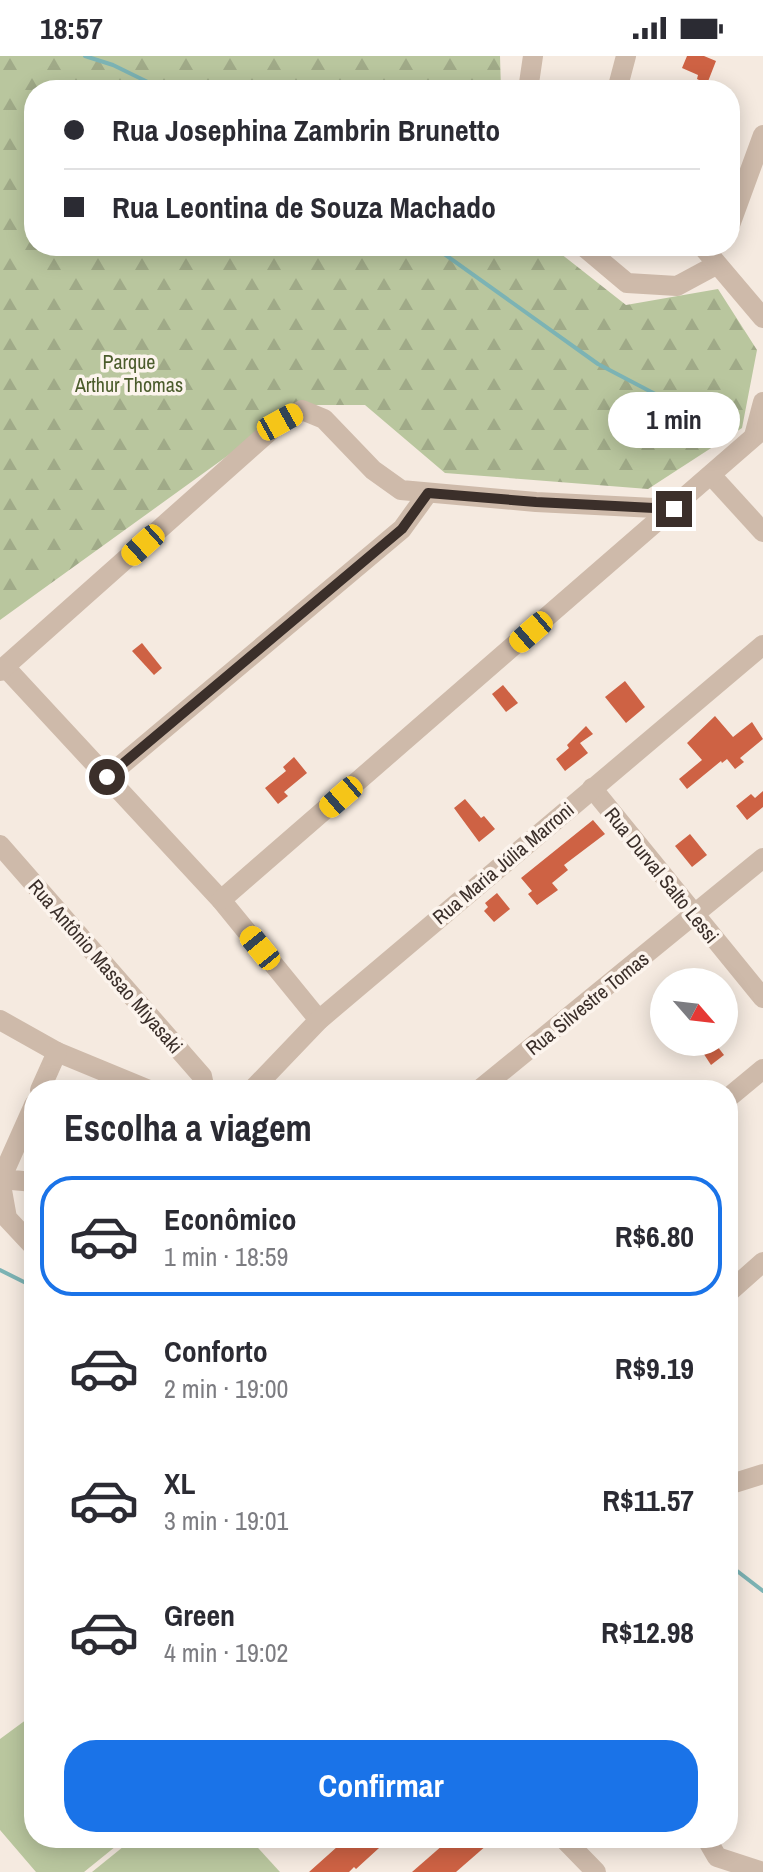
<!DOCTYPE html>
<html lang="pt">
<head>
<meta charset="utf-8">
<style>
  :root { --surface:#fff; --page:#f7f7f7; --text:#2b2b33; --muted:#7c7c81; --line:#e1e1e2; --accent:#1a73e8 }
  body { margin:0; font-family:"Archivo Narrow",sans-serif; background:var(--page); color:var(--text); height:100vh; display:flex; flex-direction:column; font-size:30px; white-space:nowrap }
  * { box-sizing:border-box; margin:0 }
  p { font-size:26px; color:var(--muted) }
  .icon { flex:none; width:44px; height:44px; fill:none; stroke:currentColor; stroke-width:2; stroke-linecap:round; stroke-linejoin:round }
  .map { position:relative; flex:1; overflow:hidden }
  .side { position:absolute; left:24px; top:1024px; width:714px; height:768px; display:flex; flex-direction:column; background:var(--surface); border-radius:32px; box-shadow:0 4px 20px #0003 }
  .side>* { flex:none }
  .top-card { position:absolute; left:24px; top:24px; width:716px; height:176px; border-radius:32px; box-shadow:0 4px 20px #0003; display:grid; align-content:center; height:176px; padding:0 40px; background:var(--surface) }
  .needle { width:52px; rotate:118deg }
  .fabs { position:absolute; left:650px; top:912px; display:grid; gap:16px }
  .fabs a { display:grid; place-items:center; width:88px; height:88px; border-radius:50%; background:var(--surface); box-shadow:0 4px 20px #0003; font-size:40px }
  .end { position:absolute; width:36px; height:36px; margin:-18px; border:10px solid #3b2f2a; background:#fff; box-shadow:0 0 0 4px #fff }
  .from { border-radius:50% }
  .bubble { position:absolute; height:56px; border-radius:28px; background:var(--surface); box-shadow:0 4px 20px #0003; font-size:26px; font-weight:800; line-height:56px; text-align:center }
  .car { position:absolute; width:24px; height:48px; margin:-24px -12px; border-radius:10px; box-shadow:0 0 6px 2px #0007; background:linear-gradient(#f5c518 24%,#345 0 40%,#f5c518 0 76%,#345 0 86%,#f5c518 0) }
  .top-card b { display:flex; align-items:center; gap:28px; height:76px; font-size:30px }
  .top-card b+b { border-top:2px solid var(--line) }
  .top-card i { width:20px; height:20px; background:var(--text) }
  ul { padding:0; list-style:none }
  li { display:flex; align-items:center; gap:24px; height:120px; margin:0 16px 12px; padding:0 24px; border:4px solid transparent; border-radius:32px }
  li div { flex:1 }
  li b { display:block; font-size:30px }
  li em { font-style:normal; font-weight:800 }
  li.current { border-color:var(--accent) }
  li>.icon { width:72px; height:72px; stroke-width:1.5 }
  h2 { padding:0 40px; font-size:36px; line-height:96px }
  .action { display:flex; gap:16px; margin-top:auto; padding:16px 40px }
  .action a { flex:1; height:92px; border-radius:32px; background:var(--accent); color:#fff; font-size:32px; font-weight:800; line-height:92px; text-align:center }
  .status { display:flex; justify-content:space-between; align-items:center; height:56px; padding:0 40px; background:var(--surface); direction:ltr }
  .status svg { height:22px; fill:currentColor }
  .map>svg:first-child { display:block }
  .forest { fill:url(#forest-firs) }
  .park { fill:#b9c69e }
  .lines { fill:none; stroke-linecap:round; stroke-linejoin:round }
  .stream { stroke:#7cb3b4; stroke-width:4 }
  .building { fill:#ce6244 }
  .minor { stroke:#cebaaa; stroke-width:20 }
  .route { stroke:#3b2f2a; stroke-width:10 }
  .labels { text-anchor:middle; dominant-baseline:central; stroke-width:7; stroke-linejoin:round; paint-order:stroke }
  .park-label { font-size:20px; fill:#4b5c2c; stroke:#fcf4ed }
  .street-label { font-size:20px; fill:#3b2f2a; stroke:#fcf4ed }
</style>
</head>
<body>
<div class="status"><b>18:57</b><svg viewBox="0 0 49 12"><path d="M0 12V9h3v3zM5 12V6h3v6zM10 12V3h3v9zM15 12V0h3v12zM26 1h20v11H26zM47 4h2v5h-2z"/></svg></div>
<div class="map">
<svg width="763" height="1816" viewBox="0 0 763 1816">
  <defs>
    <pattern id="forest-firs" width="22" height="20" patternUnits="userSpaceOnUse" patternTransform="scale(2)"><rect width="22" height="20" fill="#b9c69e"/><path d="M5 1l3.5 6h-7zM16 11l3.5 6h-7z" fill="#a0aa88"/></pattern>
  </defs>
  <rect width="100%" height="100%" fill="#f5eae0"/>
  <polygon class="forest" points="0,0 500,0 501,34 34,34 34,190 551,190 626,249 718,233 757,294 742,372 648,433 445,417 365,349 298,349 0,564"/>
  <g class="park">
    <polygon points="34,1658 34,1782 126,1782 84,1816 36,1816 0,1774 0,1683"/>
    <polygon points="134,1782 249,1782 280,1816 92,1816"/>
  </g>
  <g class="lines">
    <g class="stream">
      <polyline points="85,0 113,9 164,34"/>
      <polyline points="433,190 598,308 680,351"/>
      <polyline points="0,1214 34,1231"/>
      <polyline points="728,1508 763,1535"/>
    </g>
  </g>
  <g class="building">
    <polygon points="687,0 704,0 716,5 707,28 697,23 698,19 682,12"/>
    <polygon points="142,587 162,612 154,619 132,595"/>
    <polygon points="625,625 645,651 626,667 605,641"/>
    <polygon points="503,629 518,647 506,656 492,638"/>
    <polygon points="715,660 733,681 752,666 763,683 740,702 744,706 735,713 727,703 722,707 721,705 687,733 679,723 702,704 687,687"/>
    <polygon points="586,670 593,678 580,687 588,697 565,715 556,703 569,692 567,689"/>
    <polygon points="294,701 307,717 284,736 288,740 278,748 265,732 286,715 283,711"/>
    <polygon points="763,735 763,751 747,764 736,750 751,738 755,742"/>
    <polygon points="465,743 481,762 484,760 495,773 479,786 454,752"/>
    <polygon points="593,764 605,778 564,809 568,814 552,827 558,834 537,849 528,838 532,835 521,822"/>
    <polygon points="690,778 707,799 692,811 675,790"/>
    <polygon points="497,837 510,853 494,866 484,855 488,851 485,847"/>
    <polygon points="696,986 714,986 724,999 711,1009"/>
    <polygon points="347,1782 390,1782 356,1813 354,1811 349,1816 309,1816"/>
    <polygon points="451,1782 495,1782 456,1816 412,1816"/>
  </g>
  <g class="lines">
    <g class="minor">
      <polyline points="528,34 533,0"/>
      <polyline points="617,34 626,0"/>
      <polyline points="730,169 763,79"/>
      <polyline points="583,190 627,227 677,230 716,209"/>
      <polyline points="702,190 763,262"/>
      <polyline points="754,380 763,346"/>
      <polyline points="711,419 763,476"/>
      <polyline points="6,612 221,844 319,964"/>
      <polyline points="0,615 280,366 302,354 324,363 373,414 401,434 536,446 674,453"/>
      <polyline points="107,721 402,473 428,437"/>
      <polyline points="592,732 763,942"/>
      <polyline points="0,789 202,1020 205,1034"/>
      <polyline points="221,844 763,373"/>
      <polyline points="0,964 57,996 149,1034"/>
      <polyline points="40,1034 57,996"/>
      <polyline points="252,1034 319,964 763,589"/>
      <polyline points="479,1034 763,802"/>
      <polyline points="728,1042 763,1013"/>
      <polyline points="34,1049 1,1123 34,1126"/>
      <polyline points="0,1123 7,1162 34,1191"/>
      <polyline points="728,1237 763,1206"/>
      <polyline points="728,1429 763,1418"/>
      <polyline points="563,1782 596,1816"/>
      <polyline points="706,1782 717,1801 763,1816"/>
    </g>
  </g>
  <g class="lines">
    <polyline class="route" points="107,721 402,473 428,437 536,446 674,453"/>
  </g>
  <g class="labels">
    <g class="park-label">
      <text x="129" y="305">Parque<tspan x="129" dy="23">Arthur Thomas</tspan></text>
    </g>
    <g class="street-label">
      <text transform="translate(503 807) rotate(-40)">Rua Maria Júlia Marroni</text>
      <text transform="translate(662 819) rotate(51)">Rua Durval Salto Lessi</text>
      <text transform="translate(106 910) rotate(49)">Rua Antônio Massao Miyasaki</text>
      <text transform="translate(587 947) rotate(-39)">Rua Silvestre Tomas</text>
    </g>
  </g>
</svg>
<div class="fabs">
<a><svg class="needle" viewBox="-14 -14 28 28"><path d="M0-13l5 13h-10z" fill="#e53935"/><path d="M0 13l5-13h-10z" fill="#7c7c81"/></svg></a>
</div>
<i class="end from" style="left:107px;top:721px"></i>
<i class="end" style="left:674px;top:453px"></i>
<div class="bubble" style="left:608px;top:336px;width:132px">1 min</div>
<i class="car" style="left:280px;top:366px;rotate:61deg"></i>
<i class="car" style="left:143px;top:489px;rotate:228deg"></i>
<i class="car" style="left:531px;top:576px;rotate:229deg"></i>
<i class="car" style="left:341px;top:741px;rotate:229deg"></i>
<i class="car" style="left:260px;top:892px;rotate:321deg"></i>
<div class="top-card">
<b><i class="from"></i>Rua Josephina Zambrin Brunetto</b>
<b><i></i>Rua Leontina de Souza Machado</b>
</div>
<section class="side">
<h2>Escolha a viagem</h2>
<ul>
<li class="current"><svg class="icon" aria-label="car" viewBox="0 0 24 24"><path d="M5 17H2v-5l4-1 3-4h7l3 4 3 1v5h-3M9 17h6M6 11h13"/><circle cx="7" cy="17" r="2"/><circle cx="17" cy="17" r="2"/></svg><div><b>Econômico</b><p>1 min · 18:59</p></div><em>R$6.80</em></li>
<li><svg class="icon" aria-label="car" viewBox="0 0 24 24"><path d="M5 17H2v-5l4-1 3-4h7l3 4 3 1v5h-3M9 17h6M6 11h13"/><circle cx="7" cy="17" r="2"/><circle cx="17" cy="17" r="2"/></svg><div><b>Conforto</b><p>2 min · 19:00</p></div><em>R$9.19</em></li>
<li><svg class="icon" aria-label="car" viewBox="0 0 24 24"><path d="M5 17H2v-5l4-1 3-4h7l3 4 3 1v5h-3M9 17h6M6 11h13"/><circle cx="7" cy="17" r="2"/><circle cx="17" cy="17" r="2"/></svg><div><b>XL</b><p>3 min · 19:01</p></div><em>R$11.57</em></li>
<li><svg class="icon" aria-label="car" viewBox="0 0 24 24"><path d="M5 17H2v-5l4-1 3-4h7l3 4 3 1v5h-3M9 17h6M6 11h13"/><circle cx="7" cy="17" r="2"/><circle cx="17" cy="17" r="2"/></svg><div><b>Green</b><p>4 min · 19:02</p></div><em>R$12.98</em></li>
</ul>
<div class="action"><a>Confirmar</a></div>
</section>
</div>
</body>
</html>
